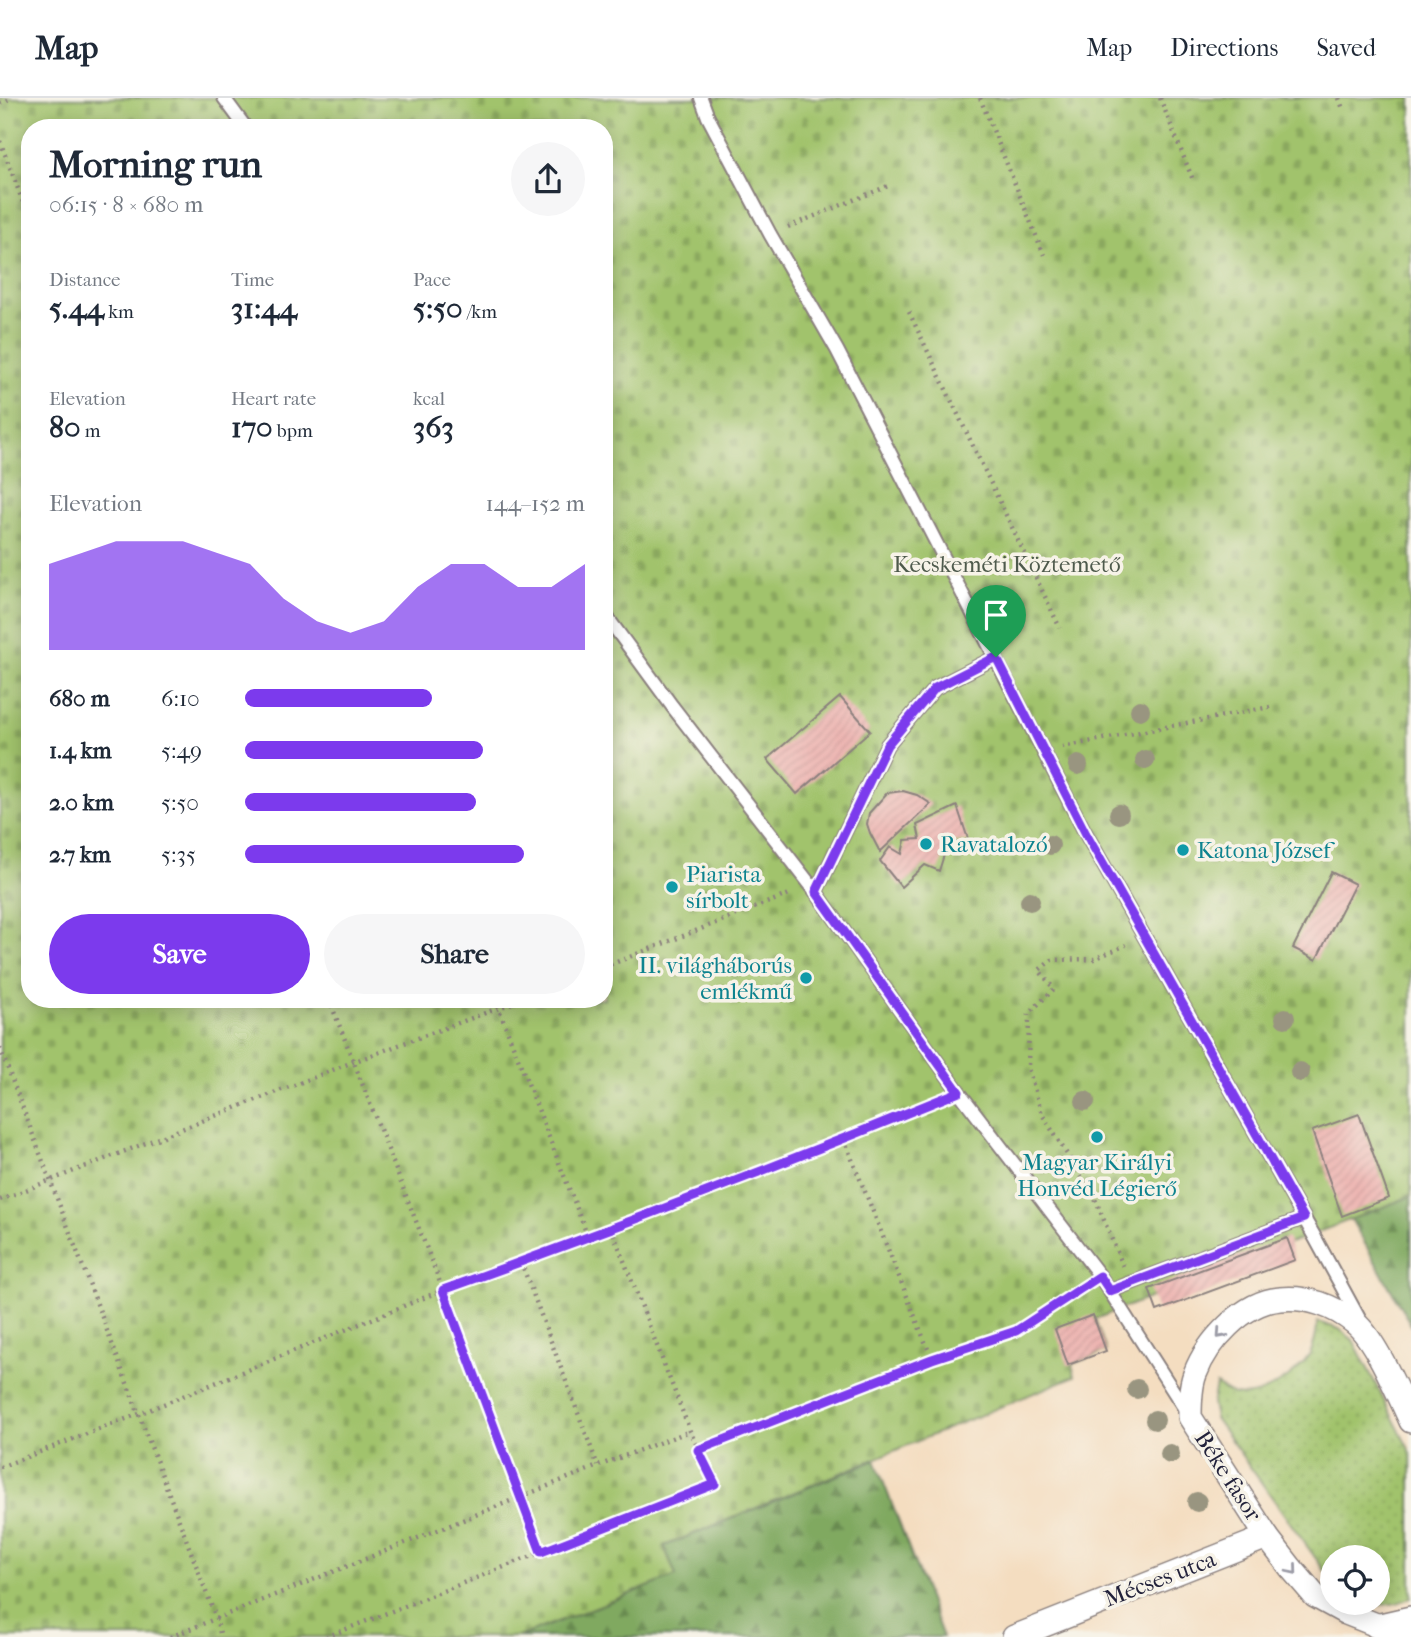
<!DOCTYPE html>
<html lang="en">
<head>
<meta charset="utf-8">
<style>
  body { margin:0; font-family:"IM FELL French Canon",serif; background:#f6f6f7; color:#1f2937; height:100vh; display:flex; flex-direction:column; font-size:26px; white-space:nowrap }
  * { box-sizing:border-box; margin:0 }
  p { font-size:23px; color:#747a83 }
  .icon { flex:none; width:38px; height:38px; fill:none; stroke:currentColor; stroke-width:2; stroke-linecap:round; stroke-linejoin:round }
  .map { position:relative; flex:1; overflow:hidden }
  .side { position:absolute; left:21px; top:21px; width:592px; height:889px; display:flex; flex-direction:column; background:#fff; border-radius:28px; box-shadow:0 4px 18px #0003 }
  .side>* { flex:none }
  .tools { position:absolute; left:1320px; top:1447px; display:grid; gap:14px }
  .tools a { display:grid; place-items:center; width:70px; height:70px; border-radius:50%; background:#fff; box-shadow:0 4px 18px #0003; font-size:35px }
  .pin { position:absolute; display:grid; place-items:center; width:60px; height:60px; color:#fff; margin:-72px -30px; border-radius:50% 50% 50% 0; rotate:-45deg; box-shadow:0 0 7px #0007 }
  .pin .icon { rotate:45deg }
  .round { display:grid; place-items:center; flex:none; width:74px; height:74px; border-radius:37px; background:#f6f6f7 }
  .headline { display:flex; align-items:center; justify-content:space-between; height:119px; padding:0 28px }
  h1 { font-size:38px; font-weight:800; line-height:52px }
  .stats { display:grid; grid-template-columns:repeat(3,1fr); gap:10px; height:119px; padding:7px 28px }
  .stats div { display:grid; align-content:center }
  .stats b { font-size:30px; font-weight:800 }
  .stats small { font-size:19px; font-weight:400 }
  .stats p { font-size:19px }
  .chart { height:196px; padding:14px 28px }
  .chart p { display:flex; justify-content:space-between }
  .chart svg { width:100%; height:126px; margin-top:7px; fill:#7c3aed; opacity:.7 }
  .primary-button { display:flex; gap:14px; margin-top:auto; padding:14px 28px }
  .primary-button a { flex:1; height:80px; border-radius:42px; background:#7c3aed; color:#fff; font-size:28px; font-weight:800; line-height:80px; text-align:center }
  .primary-button a+a { background:#f6f6f7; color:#1f2937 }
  ul { padding:0 28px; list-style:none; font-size:23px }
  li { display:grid; grid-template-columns:112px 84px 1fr; align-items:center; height:52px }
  li i { height:18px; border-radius:9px; background:#7c3aed }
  header { display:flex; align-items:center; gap:42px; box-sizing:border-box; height:98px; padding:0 35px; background:#fff; border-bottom:2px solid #e0e1e3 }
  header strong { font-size:33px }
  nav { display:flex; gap:38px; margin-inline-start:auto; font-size:24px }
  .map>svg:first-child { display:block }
  .grass { fill:url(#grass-dots); stroke:#627254; stroke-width:2 }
  .forest { fill:url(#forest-firs); stroke:#51664e; stroke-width:2 }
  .cemetery { fill:url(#cemetery-stones); stroke:#627254; stroke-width:2; fill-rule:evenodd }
  .building { fill:url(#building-hatch) }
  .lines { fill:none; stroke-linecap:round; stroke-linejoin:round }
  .lane-casing { stroke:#8b807e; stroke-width:16 }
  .street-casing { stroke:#8b807e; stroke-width:26 }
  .path { stroke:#8b807e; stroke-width:4.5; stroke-dasharray:2 5; stroke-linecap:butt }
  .lane { stroke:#fff; stroke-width:12 }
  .street { stroke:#fff; stroke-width:23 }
  .tree { fill:#999580 }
  .oneway { stroke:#9c9ca7 }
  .route-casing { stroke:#fff; stroke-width:14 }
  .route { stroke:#7c3aed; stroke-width:9 }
  .culture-dot { fill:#0f9aa8; stroke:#f7f3e8; stroke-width:2.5 }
  .labels { text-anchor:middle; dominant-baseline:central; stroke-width:7; stroke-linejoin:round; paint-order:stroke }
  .park-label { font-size:23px; fill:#4e5a4c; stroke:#f7f3e8 }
  .culture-label { font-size:23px; fill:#0d838f; stroke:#f7f3e8; text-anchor:start }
  .street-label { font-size:23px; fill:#22223b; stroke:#f7f3e8 }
</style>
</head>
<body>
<header>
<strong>Map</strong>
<nav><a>Map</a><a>Directions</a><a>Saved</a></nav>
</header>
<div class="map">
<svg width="1411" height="1539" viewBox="0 0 1411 1539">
  <defs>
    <pattern id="grass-dots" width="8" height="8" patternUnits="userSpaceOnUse" patternTransform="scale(1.75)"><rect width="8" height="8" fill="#a1c36c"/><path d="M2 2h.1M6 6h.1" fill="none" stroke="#8aa75e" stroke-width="1.8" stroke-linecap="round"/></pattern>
    <pattern id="forest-firs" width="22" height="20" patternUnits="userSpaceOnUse" patternTransform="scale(1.75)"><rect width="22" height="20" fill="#80a960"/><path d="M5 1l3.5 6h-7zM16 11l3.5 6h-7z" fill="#688950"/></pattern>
    <pattern id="cemetery-stones" width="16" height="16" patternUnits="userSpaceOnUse" patternTransform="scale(1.75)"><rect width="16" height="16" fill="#a1c36c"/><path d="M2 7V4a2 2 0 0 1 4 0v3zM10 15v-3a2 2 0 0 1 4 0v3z" fill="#8aa75e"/></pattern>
    <pattern id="building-hatch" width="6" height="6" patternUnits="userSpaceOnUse" patternTransform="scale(1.75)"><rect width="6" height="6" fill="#edb1ae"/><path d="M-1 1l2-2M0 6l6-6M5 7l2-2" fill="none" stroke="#cb9897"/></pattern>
  </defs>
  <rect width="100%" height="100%" fill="#f7f3e8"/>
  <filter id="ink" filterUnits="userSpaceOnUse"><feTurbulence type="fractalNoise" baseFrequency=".0143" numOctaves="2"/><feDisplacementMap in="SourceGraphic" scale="14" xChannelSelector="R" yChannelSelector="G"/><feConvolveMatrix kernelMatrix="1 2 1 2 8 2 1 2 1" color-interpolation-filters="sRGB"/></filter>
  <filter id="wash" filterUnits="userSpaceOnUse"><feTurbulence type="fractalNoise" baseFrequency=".00686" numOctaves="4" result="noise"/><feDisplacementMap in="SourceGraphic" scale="28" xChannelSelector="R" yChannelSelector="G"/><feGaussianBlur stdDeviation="1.57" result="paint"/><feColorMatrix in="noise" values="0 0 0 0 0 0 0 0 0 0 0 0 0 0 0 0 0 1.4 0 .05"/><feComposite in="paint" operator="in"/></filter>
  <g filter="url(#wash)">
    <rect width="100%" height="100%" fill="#f4ddc0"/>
    <path class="grass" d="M1318 1224 1339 1231 1353 1242 1411 1355V1499C1397 1508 1382 1508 1366 1505H1377V1460H1332V1483L1215 1320 1212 1306 1216 1287C1222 1290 1229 1296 1236 1297 1261 1302 1297 1277 1310 1256 1315 1247 1316 1234 1318 1224Z"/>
    <g class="forest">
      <polygon points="1411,1098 1411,1227 1351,1121"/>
      <polygon points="875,1362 943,1539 518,1539 676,1478 664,1448"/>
    </g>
    <path class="cemetery" d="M0 0H1411V1098L1095 1221 1106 1253 1072 1266 1075 1278 664 1448 676 1478 518 1539H0ZM30 30H604V901H30Z"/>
    <g id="blocks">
      <g class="building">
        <polygon points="840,599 870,633 797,696 767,661"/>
        <polygon points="903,693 917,697 931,706 880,754 870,735 867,726 869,715 887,695"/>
        <polygon points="957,708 969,744 948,744 939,773 925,767 901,789 880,763 890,749 902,756 905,742 920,741 917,727"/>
        <polygon points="1331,774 1355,786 1316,862 1293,850"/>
        <polygon points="1359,1016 1389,1100 1342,1118 1312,1033"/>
        <polygon points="1287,1140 1295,1162 1157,1213 1149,1191"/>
        <polygon points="1093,1217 1106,1253 1068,1267 1055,1231"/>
      </g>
    </g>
  </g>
  <g filter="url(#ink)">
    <use href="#blocks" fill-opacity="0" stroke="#8b807e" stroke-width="2"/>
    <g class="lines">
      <g class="lane-casing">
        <g id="lane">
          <polyline points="224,0 246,30"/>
          <polyline points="701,0 708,19 770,136 837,252 1086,736 1313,1136 1361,1224"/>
          <polyline points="604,515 672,608 816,794 959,994 1100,1178 1188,1316"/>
          <polyline points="816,794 887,647 935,590 996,559"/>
          <polyline points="1110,1193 1304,1120"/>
        </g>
      </g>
      <g class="street-casing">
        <g id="street">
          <polyline points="1376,1528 1411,1520"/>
          <polyline points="1014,1539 1267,1439"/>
          <path d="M1407 1539 1346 1515 1315 1498 1291 1470 1267 1439 1190 1319C1190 1305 1190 1289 1195 1276 1207 1244 1243 1204 1280 1201 1307 1198 1334 1208 1355 1225 1376 1242 1398 1296 1411 1323"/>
        </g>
      </g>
      <g class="path">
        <polyline points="980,0 1044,157"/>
        <polyline points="1160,0 1193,82"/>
        <polyline points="1339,0 1343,11"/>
        <polyline points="0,5 13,0"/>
        <polyline points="0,43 30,123"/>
        <polyline points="788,129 888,88"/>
        <polyline points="909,214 1060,530"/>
        <polyline points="1062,649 1270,609"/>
        <polyline points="604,869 792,795"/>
        <polyline points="329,901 443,1192 541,1454"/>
        <polyline points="495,901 588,1139"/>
        <polyline points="0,950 216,1520 221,1539"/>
        <polyline points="844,1041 932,1261"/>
        <polyline points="0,1102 353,964 523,901"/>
        <polyline points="521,1164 598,1368"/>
        <polyline points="1123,1168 1096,1103 1042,1016 1028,970 1029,915 1054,891 1039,872 1052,862 1094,861 1126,847"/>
        <polyline points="699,1352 932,1261 1016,1233 1085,1188"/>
        <polyline points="0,1369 139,1316 443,1192 521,1164 844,1041 941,1001"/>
        <polyline points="170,1539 598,1368 690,1333"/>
        <polyline points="326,1539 715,1386 690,1333 611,1129"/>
      </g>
      <use href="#lane" class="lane"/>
      <use href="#street" class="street"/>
    </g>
    <g class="tree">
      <circle cx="1140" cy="612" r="10"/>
      <circle cx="1145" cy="662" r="10"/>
      <circle cx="1078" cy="667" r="10"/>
      <circle cx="1119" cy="716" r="10"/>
      <circle cx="1050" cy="747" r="10"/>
      <circle cx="1030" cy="803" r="10"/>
      <circle cx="1285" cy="920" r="10"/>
      <circle cx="1300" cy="974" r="10"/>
      <circle cx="1085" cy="1003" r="10"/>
      <circle cx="1137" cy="1291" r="10"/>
      <circle cx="1155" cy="1322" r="10"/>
      <circle cx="1170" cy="1356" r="10"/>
      <circle cx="1197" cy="1404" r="10"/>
    </g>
    <defs><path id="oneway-chevron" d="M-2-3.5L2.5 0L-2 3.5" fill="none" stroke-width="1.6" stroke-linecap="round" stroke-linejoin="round" transform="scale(1.75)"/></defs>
    <g class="oneway">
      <use href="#oneway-chevron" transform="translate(1221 1236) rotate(132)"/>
      <use href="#oneway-chevron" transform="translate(1293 1472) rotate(50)"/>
    </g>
  </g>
  <g class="lines" filter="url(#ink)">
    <g class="route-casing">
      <path id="route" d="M996 559 1086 736 1304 1120 1110 1193 1100 1178 1016 1233 932 1261 698 1352 715 1386 541 1454 443 1192C616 1130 788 1064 959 994L816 794 887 647 935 590Z"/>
    </g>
    <use href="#route" class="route"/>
  </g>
  <g class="culture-dot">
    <circle cx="926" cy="746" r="7"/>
    <circle cx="1183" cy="752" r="7"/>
    <circle cx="672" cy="789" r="7"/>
    <circle cx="806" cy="880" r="7"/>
    <circle cx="1097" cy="1039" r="7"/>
  </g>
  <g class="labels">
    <g class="park-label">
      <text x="1007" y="466">Kecskeméti Köztemető</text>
    </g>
    <g class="culture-label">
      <text x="940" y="746">Ravatalozó</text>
      <text x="1197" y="752">Katona József</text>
      <text x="686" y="776">Piarista<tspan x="686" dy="26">sírbolt</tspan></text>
      <text x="792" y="867" text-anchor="end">II. világháborús<tspan x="792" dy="26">emlékmű</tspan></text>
      <text x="1097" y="1064" text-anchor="middle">Magyar Királyi<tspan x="1097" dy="26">Honvéd Légierő</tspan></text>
    </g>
    <g class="street-label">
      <text transform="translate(1228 1378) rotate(57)">Béke fasor</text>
      <text transform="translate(1160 1481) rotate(-21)">Mécses utca</text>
    </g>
  </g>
</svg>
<div class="tools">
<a><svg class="icon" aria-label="locate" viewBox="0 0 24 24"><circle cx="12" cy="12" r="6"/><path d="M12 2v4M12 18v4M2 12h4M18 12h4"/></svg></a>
</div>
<div class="pin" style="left:996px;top:559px;background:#1e9e55"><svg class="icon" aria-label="arrive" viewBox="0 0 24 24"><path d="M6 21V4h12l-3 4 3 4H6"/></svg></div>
<section class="side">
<div class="headline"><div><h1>Morning run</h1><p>06:15 · 8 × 680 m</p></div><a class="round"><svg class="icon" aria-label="share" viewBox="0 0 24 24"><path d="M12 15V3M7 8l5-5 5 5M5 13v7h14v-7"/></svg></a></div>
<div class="stats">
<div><p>Distance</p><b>5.44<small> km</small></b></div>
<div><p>Time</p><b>31:44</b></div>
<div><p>Pace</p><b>5:50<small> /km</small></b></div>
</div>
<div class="stats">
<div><p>Elevation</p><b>80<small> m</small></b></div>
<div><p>Heart rate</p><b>170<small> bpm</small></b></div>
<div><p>kcal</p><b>363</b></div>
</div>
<div class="chart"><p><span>Elevation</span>144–152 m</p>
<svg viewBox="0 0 160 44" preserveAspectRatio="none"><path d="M0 44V14L10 10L20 6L30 6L40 6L50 10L60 14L70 26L80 34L90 38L100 34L110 22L120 14L130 14L140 22L150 22L160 14V44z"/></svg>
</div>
<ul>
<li><b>680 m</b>6:10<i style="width:55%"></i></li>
<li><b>1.4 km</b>5:49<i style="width:70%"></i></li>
<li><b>2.0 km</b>5:50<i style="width:68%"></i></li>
<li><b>2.7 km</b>5:35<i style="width:82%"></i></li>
</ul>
<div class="primary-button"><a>Save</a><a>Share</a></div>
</section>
</div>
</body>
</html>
